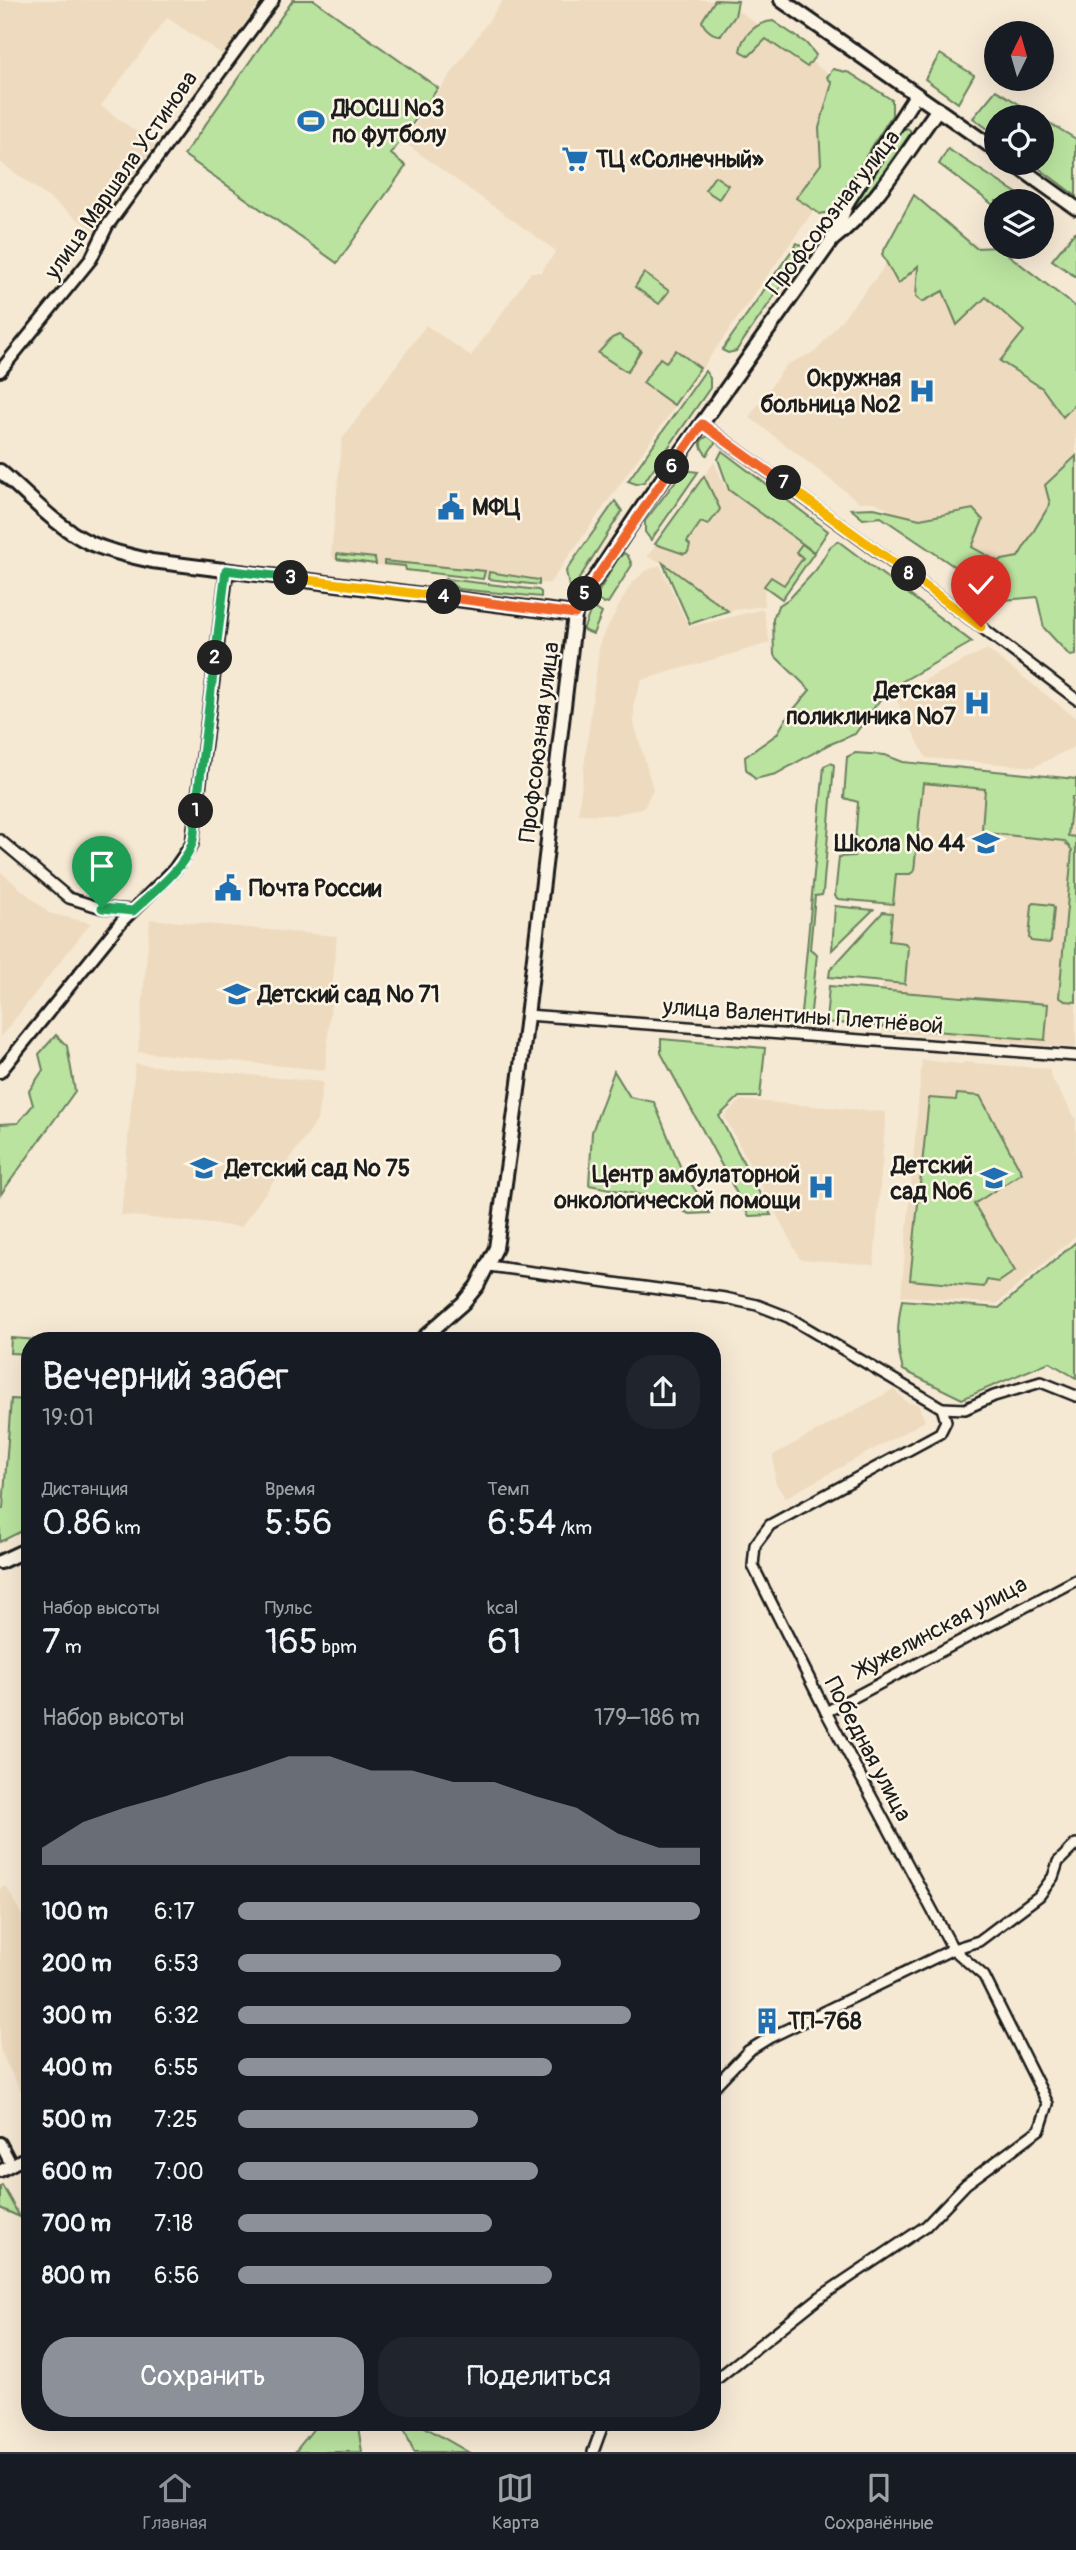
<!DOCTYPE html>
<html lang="ru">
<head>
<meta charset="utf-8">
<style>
  body { margin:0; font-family:Pangolin,sans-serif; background:#20242c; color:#f1f3f6; height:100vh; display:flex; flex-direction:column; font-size:26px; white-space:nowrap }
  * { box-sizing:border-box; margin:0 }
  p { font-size:23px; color:#9ea1a6 }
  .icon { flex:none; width:38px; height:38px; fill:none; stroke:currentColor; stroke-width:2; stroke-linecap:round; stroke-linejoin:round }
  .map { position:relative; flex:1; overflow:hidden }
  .panel { position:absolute; left:21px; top:1332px; width:700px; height:1099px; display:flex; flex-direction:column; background:#171b24; border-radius:28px; box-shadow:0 7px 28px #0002 }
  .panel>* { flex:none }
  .needle { width:46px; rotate:5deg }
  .tools { position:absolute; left:984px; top:21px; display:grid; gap:14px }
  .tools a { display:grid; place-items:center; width:70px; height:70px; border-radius:50%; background:#171b24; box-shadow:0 7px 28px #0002; font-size:35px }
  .pin { position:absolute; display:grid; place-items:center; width:60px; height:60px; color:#fff; margin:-72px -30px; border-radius:50% 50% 50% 0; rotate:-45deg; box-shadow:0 0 7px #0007 }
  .pin .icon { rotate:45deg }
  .km { position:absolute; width:35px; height:35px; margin:-18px; border-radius:50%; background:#222; color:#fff; font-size:19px; line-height:35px; text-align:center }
  .round { display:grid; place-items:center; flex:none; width:74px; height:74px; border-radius:28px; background:#20242c }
  .overview { display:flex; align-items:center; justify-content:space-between; height:119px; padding:0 21px }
  h1 { font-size:38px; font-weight:600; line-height:52px }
  .stats { display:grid; grid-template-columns:repeat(3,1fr); gap:10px; height:119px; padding:7px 21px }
  .stats div { display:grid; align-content:center }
  .stats b { font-size:35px; font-weight:600 }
  .stats small { font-size:19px; font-weight:400 }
  .stats p { font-size:19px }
  .chart { height:196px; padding:14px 21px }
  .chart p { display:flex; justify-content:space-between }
  .chart svg { width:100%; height:126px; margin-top:7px; fill:#8c9099; opacity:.7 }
  .cta { display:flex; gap:14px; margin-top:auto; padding:14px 21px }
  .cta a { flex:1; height:80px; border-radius:28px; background:#8c9099; color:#fff; font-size:28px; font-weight:600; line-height:80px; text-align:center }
  .cta a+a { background:#20242c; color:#f1f3f6 }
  ul { padding:0 21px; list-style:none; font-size:23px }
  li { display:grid; grid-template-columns:112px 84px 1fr; align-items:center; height:52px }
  li i { height:18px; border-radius:9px; background:#8c9099 }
  .tab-bar { display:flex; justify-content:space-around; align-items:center; height:98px; border-top:2px solid #363941; background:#171b24; font-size:19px; color:#9ea1a6 }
  .tab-bar a { display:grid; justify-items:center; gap:4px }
  .tab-bar .selected { color:#8c9099 }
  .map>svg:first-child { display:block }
  .built { fill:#eedbbf }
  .green { fill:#bae39f; stroke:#6b805e; stroke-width:2 }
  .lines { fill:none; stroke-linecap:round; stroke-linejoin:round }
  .minor-casing { stroke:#1c1c1c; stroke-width:14 }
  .tertiary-casing { stroke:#1c1c1c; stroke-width:16 }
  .secondary-casing { stroke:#1c1c1c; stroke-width:18 }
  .minor { stroke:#fcf5e5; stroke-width:9 }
  .tertiary { stroke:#fcf5e5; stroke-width:10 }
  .secondary { stroke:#fcf5e5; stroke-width:12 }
  .split-1-casing { stroke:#fff; stroke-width:14 }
  .split-2-casing { stroke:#fff; stroke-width:14 }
  .split-3-casing { stroke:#fff; stroke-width:14 }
  .split-4-casing { stroke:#fff; stroke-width:14 }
  .split-5-casing { stroke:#fff; stroke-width:14 }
  .split-6-casing { stroke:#fff; stroke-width:14 }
  .split-7-casing { stroke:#fff; stroke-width:14 }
  .split-8-casing { stroke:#fff; stroke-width:14 }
  .split-9-casing { stroke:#fff; stroke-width:14 }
  .split-1 { stroke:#22a559; stroke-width:9 }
  .split-2 { stroke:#22a559; stroke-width:9 }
  .split-3 { stroke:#22a559; stroke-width:9 }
  .split-4 { stroke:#f5b400; stroke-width:9 }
  .split-5 { stroke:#f0652b; stroke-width:9 }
  .split-6 { stroke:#f0652b; stroke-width:9 }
  .split-7 { stroke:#f0652b; stroke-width:9 }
  .split-8 { stroke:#f5b400; stroke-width:9 }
  .split-9 { stroke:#f5b400; stroke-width:9 }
  .labels { text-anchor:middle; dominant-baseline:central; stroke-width:5; stroke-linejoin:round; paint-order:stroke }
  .poi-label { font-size:23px; font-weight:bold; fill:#1c1c1c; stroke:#fcf5e5; text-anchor:start }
  .street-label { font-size:23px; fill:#1c1c1c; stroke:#fcf5e5 }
</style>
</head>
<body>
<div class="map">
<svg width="1076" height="2452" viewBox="0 0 1076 2452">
  <rect width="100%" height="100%" fill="#f6e9d4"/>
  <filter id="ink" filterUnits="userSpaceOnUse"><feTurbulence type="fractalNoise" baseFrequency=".0143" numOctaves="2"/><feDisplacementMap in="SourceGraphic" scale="14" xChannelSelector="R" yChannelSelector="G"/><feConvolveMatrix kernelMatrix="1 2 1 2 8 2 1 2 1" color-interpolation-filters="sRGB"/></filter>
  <g filter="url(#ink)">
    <g class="built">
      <polygon points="0,0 261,0 223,55 167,18 101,106 155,145 95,232 0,162"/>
      <polygon points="503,0 723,0 836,79 819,203 550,583 540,584 334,560 331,554 342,439 426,325 471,356 531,272 541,272 556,251 403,142"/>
      <polygon points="920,207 1023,275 1076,317 1076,601 1007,575 875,502 859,502 749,417 786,365 816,351 879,274"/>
      <polygon points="714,462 726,488 801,544 796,552 804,557 784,585 771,577 764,586 765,606 728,611 663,563 647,557"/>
      <polygon points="660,565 689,627 763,609 770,643 642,680 634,702 634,723 653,789 644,808 614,815 578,814 600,641 630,585 645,571"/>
      <polygon points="987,649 1076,718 1076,746 1034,767 926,758 894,695"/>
      <polygon points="903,762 1076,779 1076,1048 878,1031"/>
      <polygon points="0,871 49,913 91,923 0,1038"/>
      <polygon points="150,919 337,936 325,1070 138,1052"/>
      <polygon points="922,1060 963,1064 963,1062 1050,1069 1050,1075 1076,1119 1076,1236 997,1304 901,1296"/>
      <polygon points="135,1064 323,1082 317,1121 241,1227 121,1215"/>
      <polygon points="741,1100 886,1112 874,1265 800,1259 724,1116"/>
      <polygon points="894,1389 907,1402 918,1404 925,1421 785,1498 775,1482 773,1455"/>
      <polygon points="6,1886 30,1931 30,2109 0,2050 0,1888"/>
    </g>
    <g class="green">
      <polygon points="293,0 314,0 438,88 391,154 406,166 337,263 184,155"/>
      <path d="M715 0 738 1 735 16 721 35C713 36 704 28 702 21Z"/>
      <path d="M773 21 806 43 816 55 807 67 766 39 749 56 740 51C742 35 757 22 773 21Z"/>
      <polygon points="940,54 974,75 958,103 925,79"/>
      <polygon points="833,69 850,73 892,100 892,115 831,212 820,214 796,198 821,164 819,128 832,83 827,77"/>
      <polygon points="996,90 1040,117 996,117 996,135 973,118"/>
      <polygon points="1041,118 1076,139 1076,196 1032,163 1041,163"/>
      <polygon points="907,128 910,130 910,134 859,206 854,210 854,203 903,130"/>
      <polygon points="948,149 1029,201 996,201 996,207 939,164"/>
      <polygon points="715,176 728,185 719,199 705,190"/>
      <polygon points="914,195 976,248 998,247 1076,307 1076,403 1063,417 1042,388 1000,361 1024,331 986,297 957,325 943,291 922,302 916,297 918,266 898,284 882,254"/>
      <polygon points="1075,232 1076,232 1076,277 1052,260"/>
      <polygon points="797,243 807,249 736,351 728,353 722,350"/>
      <polygon points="644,273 669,291 659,304 635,287"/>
      <polygon points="619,335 641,350 627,372 598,353 612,338"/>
      <polygon points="676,350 700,368 674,405 643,383 660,358 666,362"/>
      <polygon points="705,371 710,378 710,388 644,482 636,484 628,481"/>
      <path d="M709 436 717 440 707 455C700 448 697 439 709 436Z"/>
      <polygon points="722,451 828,531 814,552 729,490 718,459"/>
      <polygon points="1076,456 1076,655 1070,656 1044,628 1037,597 1004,600 881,517 863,519 851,509 874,508 920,519 973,509 983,520 972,547 997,561 1018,557 1050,504 1045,485"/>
      <polygon points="684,470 698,472 651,540 645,532 645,521"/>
      <polygon points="704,476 720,509 719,511 708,525 701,522 687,542 690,545 688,552 684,554 655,544"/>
      <polygon points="615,501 622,511 577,582 569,587 566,571"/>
      <polygon points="838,541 972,642 887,690 855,734 828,745 776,774 755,779 746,769 745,757 777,734 787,717 810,690 774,655 773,619 778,606 790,598 816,570 830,547"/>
      <polygon points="802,544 814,553 782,599 764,586 771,577 784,585 803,558 796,552"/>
      <polygon points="624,553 628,556 632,565 608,603 604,604 595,598 617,560"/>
      <polygon points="337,554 375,558 376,564 337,559"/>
      <polygon points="384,561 485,571 483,579 406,570 405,566 384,564"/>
      <polygon points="663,563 728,611 690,624"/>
      <polygon points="489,572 539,580 539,585 488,579"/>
      <polygon points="446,579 538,590 541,592 541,597 458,589"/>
      <polygon points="592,607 602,613 593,634 583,630"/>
      <polygon points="855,753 885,755 903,762 1076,779 1076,797 1072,797 1068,836 1076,837 1076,1002 1065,1001 1059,997 1072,850 1064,841 986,833 982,829 985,789 923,783 914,871 910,874 896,874 893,904 838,899 835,896 839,857 854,856 858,802 844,798 847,757"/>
      <polygon points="831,763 834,765 823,892 822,895 815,896 810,949 817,954 810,1021 807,1024 800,1024 824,766"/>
      <polygon points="1034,903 1052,905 1054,908 1051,941 1049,943 1031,941 1029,938 1032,905"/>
      <polygon points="835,906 873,910 832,950"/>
      <polygon points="883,912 892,913 889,941 905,943 908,947 905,984 829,977 830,970"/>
      <polygon points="829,986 1048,1004 1045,1040 826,1022"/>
      <polygon points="56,1035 67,1046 75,1091 1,1194 0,1124 18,1123 33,1105 29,1091 43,1070 39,1054"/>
      <polygon points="661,1039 765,1048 760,1097 739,1097 719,1116 771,1215 749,1216 661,1053"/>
      <polygon points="614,1071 630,1097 654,1102 680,1166 710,1213 689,1214 661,1199 589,1185 592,1132"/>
      <polygon points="957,1094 980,1096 1022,1173 974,1204 1015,1271 999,1282 987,1280 984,1287 910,1280 929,1098 956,1100"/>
      <path d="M1076 1242V1378L1049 1362 962 1399 903 1370C896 1346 897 1325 902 1300L999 1308Z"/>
      <polygon points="11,1338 40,1340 30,1340 30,1354 10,1353"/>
      <polygon points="11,1399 30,1400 30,1527 0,1542 0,1510 3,1508"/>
      <polygon points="2,2185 20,2217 0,2208 0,2186"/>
      <polygon points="319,2422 338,2422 358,2426 362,2452 295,2452"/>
      <polygon points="401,2422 416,2422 468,2452 414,2452"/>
    </g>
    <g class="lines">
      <g class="minor-casing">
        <g id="minor">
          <polyline points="702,424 981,627 1076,699"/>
          <polyline points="0,840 69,898 102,908 133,910"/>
          <polyline points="527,1015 1076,1056"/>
          <polyline points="489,1266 725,1298 757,1305 788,1317 942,1408 946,1421 940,1433 770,1525 755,1545 753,1566 826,1712 953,1949 984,1976 1048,2104 1040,2129 966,2184 926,2226 820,2297 718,2378 712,2378"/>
          <polyline points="942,1408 965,1409 994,1396 1041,1382 1076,1396"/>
          <polyline points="826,1712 1076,1580"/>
          <polyline points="712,2089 748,2051 769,2038 953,1949 979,1941 1039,1896 1053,1877 1058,1862 1076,1844"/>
          <polyline points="593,2452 604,2422"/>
        </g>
      </g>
      <g class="tertiary-casing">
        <g id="tertiary">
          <polyline points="0,371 91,259 107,226 273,0"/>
          <polyline points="0,1072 122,921 174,870 192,844 227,570"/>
          <polyline points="0,2143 11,2164"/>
          <polyline points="0,2171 30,2155"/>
        </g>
      </g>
      <g class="secondary-casing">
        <g id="secondary">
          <polyline points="781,0 996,150"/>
          <polyline points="1013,163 1076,208"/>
          <polyline points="832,240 848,201 916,95"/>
          <path d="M0 471C28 495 56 527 90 543 110 552 131 556 152 561L575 614"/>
          <path d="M421 1340 463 1303 477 1286 496 1248 519 1083 575 614 582 598 644 505 832 240C876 206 905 154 938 109"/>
          <polyline points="0,1562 30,1548"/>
        </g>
      </g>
      <use href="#minor" class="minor"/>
      <use href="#tertiary" class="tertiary"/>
      <use href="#secondary" class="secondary"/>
    </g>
  </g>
  <g class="lines" filter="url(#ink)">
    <g class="split-1-casing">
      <path id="split-1" d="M102 908 133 911C153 892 182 871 192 844 195 834 195 821 196 811"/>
    </g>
    <g class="split-2-casing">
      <polyline id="split-2" points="196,811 215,658"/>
    </g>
    <g class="split-3-casing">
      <polyline id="split-3" points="215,658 226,570 291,578"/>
    </g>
    <g class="split-4-casing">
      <polyline id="split-4" points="291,578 444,597"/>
    </g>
    <g class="split-5-casing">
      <polyline id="split-5" points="444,597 575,614 585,594"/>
    </g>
    <g class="split-6-casing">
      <polyline id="split-6" points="585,594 672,467"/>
    </g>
    <g class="split-7-casing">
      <polyline id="split-7" points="672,467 702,424 784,483"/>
    </g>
    <g class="split-8-casing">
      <polyline id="split-8" points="784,483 909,574"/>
    </g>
    <g class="split-9-casing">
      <polyline id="split-9" points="909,574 981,627"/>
    </g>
    <use href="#split-1" class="split-1"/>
    <use href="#split-2" class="split-2"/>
    <use href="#split-3" class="split-3"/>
    <use href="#split-4" class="split-4"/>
    <use href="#split-5" class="split-5"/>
    <use href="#split-6" class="split-6"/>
    <use href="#split-7" class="split-7"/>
    <use href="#split-8" class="split-8"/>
    <use href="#split-9" class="split-9"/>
  </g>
  <defs>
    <g id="stadium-bare" transform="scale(2.1)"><path d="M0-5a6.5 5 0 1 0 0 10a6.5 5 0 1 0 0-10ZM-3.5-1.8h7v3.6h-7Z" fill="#1f6fb2" stroke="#fcf5e5" stroke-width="2.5" paint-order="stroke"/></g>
    <g id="supermarket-bare" transform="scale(2.1)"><path d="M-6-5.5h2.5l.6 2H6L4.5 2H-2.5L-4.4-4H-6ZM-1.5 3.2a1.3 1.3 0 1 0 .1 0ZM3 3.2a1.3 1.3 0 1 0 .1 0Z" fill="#1f6fb2" stroke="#fcf5e5" stroke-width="2.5" paint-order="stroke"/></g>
    <g id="hospital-bare" transform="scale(2.1)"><path d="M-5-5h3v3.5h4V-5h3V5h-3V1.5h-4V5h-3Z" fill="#1f6fb2" stroke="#fcf5e5" stroke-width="2.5" paint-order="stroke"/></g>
    <g id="civic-bare" transform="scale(2.1)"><path d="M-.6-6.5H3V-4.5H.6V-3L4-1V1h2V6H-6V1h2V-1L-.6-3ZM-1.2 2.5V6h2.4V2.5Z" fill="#1f6fb2" stroke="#fcf5e5" stroke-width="2.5" paint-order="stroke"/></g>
    <g id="school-bare" transform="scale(2.1)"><path d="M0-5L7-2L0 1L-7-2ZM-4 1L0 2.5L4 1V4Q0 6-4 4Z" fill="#1f6fb2" stroke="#fcf5e5" stroke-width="2.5" paint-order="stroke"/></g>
    <g id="building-bare" transform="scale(2.1)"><path d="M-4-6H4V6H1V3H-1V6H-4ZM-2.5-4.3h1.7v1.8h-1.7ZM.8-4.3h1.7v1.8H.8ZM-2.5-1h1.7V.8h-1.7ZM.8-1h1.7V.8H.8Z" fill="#1f6fb2" stroke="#fcf5e5" stroke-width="2.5" paint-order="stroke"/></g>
  </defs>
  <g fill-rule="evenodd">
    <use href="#stadium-bare" x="311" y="121"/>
    <use href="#supermarket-bare" x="575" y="159"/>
    <use href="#hospital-bare" x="922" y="391"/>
    <use href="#civic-bare" x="451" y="507"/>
    <use href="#hospital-bare" x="977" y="703"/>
    <use href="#school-bare" x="986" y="843"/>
    <use href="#civic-bare" x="228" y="888"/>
    <use href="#school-bare" x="237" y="994"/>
    <use href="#school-bare" x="204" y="1168"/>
    <use href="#school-bare" x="994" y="1178"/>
    <use href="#hospital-bare" x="821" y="1187"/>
    <use href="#building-bare" x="767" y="2021"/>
  </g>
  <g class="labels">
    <g class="poi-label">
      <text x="332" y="108">ДЮСШ №3<tspan x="332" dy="26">по футболу</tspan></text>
      <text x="596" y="159">ТЦ «Солнечный»</text>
      <text x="901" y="378" text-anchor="end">Окружная<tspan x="901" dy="26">больница №2</tspan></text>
      <text x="472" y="507">МФЦ</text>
      <text x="956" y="690" text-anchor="end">Детская<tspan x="956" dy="26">поликлиника №7</tspan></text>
      <text x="965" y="843" text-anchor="end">Школа № 44</text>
      <text x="249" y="888">Почта России</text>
      <text x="258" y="994">Детский сад № 71</text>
      <text x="973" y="1165" text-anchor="end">Детский<tspan x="973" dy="26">сад №6</tspan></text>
      <text x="225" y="1168">Детский сад № 75</text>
      <text x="800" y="1174" text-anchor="end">Центр амбулаторной<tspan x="800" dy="26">онкологической помощи</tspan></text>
      <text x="788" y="2021">ТП-768</text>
    </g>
    <g class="street-label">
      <text transform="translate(121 175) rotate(-55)">улица Маршала Устинова</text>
      <text transform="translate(833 212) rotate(-52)">Профсоюзная улица</text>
      <text transform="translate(539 742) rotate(-83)">Профсоюзная улица</text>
      <text transform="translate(803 1016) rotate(4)">улица Валентины Плетнёвой</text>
      <text transform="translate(941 1627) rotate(-28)">Жужелинская улица</text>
      <text transform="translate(868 1749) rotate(62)">Победная улица</text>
    </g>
  </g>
</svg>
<div class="tools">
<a><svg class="needle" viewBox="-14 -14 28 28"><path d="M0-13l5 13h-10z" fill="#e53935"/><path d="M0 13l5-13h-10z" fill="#9ea1a6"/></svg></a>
<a><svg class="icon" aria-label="locate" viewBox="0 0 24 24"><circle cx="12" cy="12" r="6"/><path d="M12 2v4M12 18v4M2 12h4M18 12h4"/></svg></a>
<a><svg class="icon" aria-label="layers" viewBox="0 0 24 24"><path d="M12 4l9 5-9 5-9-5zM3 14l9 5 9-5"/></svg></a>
</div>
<div class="pin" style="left:102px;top:908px;background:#1e9e55"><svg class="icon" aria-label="arrive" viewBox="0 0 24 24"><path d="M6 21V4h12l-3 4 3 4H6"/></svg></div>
<div class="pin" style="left:981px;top:627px;background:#d93025"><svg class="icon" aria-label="check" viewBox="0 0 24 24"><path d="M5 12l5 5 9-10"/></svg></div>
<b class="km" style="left:196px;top:811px">1</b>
<b class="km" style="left:215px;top:658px">2</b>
<b class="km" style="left:291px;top:578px">3</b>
<b class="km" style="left:444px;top:597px">4</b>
<b class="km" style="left:585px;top:594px">5</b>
<b class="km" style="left:672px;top:467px">6</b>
<b class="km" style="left:784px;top:483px">7</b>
<b class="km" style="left:909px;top:574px">8</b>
<section class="panel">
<div class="overview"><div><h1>Вечерний забег</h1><p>19:01</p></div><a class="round"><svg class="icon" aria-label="share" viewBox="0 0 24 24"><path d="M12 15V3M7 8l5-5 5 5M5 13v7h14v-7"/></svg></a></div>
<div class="stats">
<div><p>Дистанция</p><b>0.86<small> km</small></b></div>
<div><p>Время</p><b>5:56</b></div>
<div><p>Темп</p><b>6:54<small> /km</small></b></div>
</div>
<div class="stats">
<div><p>Набор высоты</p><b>7<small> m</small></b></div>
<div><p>Пульс</p><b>165<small> bpm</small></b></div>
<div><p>kcal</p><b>61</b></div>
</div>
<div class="chart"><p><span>Набор высоты</span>179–186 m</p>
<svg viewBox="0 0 160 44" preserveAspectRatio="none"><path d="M0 44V38L10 29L20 24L30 20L40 15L50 11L60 6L70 6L80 11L90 11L100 15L110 15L120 20L130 24L140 33L150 38L160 38V44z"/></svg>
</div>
<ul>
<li><b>100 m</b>6:17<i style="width:100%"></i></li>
<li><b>200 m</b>6:53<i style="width:70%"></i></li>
<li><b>300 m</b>6:32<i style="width:85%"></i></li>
<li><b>400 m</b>6:55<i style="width:68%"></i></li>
<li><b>500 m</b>7:25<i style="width:52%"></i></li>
<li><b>600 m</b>7:00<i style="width:65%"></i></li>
<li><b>700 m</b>7:18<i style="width:55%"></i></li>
<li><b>800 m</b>6:56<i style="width:68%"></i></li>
</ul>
<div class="cta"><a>Сохранить</a><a>Поделиться</a></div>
</section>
</div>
<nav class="tab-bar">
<a class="selected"><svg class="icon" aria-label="home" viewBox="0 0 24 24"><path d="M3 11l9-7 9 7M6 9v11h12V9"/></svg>Главная</a>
<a><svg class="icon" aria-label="map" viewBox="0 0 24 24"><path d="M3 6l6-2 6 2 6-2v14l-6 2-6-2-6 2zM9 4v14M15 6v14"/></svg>Карта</a>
<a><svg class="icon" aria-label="saved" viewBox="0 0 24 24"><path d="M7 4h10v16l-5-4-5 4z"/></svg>Сохранённые</a>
</nav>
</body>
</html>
